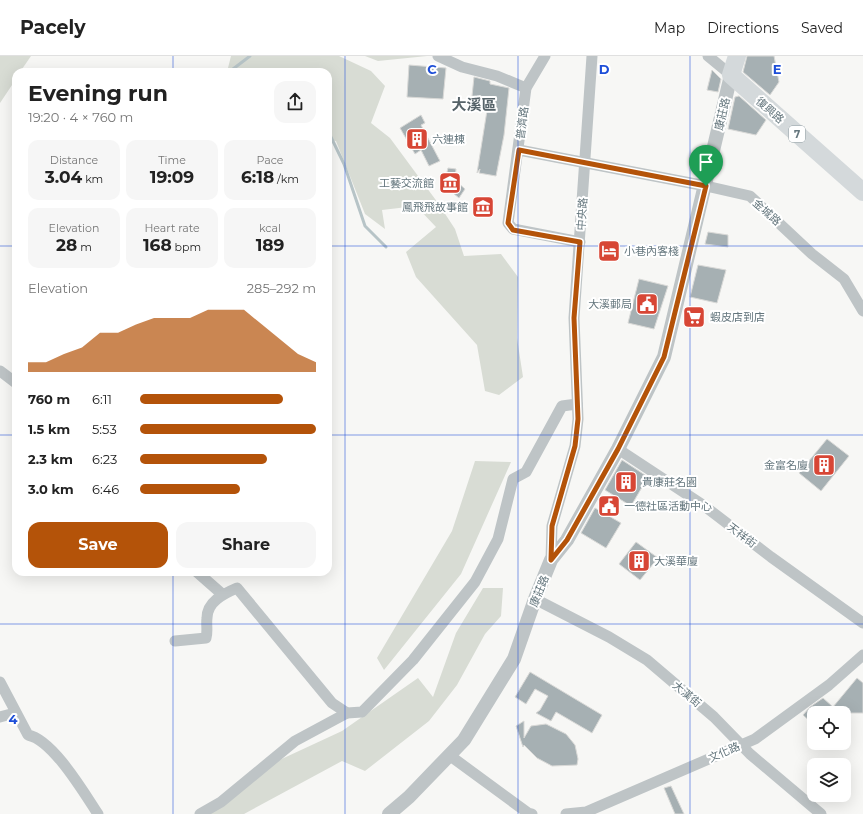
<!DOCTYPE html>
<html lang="en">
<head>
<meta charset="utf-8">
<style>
  body { margin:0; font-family:Montserrat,"Noto Sans TC",sans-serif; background:#f6f6f6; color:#222; height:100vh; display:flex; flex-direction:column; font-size:15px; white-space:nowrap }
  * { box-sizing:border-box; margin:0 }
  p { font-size:13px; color:#767676 }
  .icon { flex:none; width:22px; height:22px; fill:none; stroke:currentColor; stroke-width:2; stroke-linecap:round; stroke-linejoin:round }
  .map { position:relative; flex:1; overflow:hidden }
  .side { position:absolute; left:12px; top:12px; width:320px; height:508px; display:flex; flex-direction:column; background:#fff; border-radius:12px; box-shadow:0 4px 16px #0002 }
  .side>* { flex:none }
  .controls { position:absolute; left:807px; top:650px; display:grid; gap:8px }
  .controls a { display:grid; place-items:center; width:44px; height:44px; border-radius:8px; background:#fff; box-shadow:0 4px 16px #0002; font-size:20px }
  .pin { position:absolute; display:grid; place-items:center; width:34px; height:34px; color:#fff; margin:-41px -17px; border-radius:50% 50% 50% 0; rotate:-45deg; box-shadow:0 0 4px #0007 }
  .pin .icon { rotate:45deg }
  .round { display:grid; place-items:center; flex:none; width:42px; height:42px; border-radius:12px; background:#f6f6f6 }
  .overview { display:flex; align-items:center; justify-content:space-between; height:68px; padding:0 16px }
  h1 { font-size:22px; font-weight:700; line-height:30px }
  .figures { display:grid; grid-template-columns:repeat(3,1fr); gap:6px; height:68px; padding:4px 16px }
  .figures div { display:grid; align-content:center; border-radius:10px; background:#f6f6f6; text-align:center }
  .figures b { font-size:17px; font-weight:700 }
  .figures small { font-size:11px; font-weight:400 }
  .figures p { font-size:11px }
  .chart { height:112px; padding:8px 16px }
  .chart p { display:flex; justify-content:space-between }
  .chart svg { width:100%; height:72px; margin-top:4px; fill:#b45309; opacity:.7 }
  .action { display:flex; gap:8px; margin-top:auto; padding:8px 16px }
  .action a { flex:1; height:46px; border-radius:12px; background:#b45309; color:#fff; font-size:16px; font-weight:700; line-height:46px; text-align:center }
  .action a+a { background:#f6f6f6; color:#222 }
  ul { padding:0 16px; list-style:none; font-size:13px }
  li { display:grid; grid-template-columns:64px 48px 1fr; align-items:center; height:30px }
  li i { height:10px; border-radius:5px; background:#b45309 }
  header { display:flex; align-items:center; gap:24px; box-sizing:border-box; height:56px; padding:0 20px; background:#fff; border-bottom:1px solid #e0e0e0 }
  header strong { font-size:19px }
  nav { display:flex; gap:22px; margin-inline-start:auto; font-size:14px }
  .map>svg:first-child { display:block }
  .green { fill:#d8dcd4 }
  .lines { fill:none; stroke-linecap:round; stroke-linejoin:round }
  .stream { stroke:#b7c4c7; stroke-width:3 }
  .building { fill:#a6b0b3; stroke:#d9d9d7 }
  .minor { stroke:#bec4c6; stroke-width:11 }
  .tertiary { stroke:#bec4c6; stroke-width:14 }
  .primary { stroke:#d4d9db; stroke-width:18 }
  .route-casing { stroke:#fff; stroke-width:8 }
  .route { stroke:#b45309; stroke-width:5 }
  .grid { fill:none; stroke:#1d4ed8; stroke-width:1; stroke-opacity:0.55 }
  .labels { text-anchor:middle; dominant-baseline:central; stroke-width:4; stroke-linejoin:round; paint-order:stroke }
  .shield { fill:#fff; stroke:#929fa4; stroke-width:1 }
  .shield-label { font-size:10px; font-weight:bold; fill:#64767d }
  .street-label { font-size:11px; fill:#64767d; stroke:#fff }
  .poi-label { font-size:11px; fill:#64767d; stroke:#fff; text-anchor:start }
  .district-label { font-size:15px; font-weight:bold; fill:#566369; stroke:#fff }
  .grid-label { font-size:13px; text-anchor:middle; font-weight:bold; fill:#1d4ed8; stroke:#fff; stroke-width:4; stroke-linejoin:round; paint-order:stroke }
</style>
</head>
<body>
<header>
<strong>Pacely</strong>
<nav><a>Map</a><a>Directions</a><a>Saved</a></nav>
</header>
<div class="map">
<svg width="863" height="758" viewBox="0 0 863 758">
  <rect width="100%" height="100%" fill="#f7f7f5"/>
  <g class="green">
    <polygon points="0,0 31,0 20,16 16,16 16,23 0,47"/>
    <polygon points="231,0 339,0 371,15 385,30 371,67 390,82 438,147 455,173 464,200 501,198 518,221 517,282 523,321 499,339 485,335 477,289 416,221 406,196 436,171 416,150 382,154 385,173 365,158 336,85 328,84 328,16 227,16"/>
    <polygon points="365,0 427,0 378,5"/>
    <polygon points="475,405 511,406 461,518 384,614 377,602 452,475"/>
    <polygon points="483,532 503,532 501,560 485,578 457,629 429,665 365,715 342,705 244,758 207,758 273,707 342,675 418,622 433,641 456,577"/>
  </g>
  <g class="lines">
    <g class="stream">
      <polyline points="233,16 233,13 250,0"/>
      <polyline points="328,75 344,108 365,170 386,191"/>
    </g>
  </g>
  <g class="building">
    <polygon points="747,0 774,0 779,26 770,39 743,16"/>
    <polygon points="409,9 446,12 443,43 407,41"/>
    <polygon points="712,14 721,23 718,36 707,34"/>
    <polygon points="474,21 490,25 490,28 509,32 504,79 496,120 479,117 480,113 477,117 489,42 472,40"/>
    <polygon points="739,40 766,64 756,79 728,73 735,41"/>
    <polygon points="421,59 425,67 421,69 440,105 429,110 421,94 415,98 400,72"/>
    <polygon points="448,112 456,113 455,124 465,133 459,142 442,128 445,124"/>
    <polygon points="475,142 493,145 490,159 473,157"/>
    <polygon points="708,176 728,179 728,191 705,188"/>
    <polygon points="698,209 726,214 717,247 690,241"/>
    <polygon points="639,223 668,230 654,273 628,267"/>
    <polygon points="827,383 849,400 821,435 799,417"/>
    <polygon points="622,404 648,421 631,450 605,434"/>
    <polygon points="595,452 621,467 606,492 581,477"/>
    <polygon points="636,486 658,502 640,524 619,508"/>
    <polygon points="530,616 602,659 592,677 556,656 551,665 536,657 540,654 548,640 535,633 526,648 515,641"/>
    <polygon points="857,622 863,627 863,657 851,657 844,665 844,657 814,657 814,669 803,659 810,651 823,642 833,651"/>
    <polygon points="524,665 524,682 531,670 546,668 566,678 575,689 578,703 577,709 552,710 537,702 524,689 523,691 516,670"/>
    <polygon points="671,730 684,758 675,758 664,732"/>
  </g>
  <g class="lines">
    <g class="minor">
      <polyline points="438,0 462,11 497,20 526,32"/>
      <polyline points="545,0 526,32 508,167 513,173 580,186"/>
      <polyline points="708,0 731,19"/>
      <polyline points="519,94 706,130 750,140 812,198 844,223 863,255"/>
      <polyline points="0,315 16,327"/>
      <polyline points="618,393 703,449 771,501 863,567"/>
      <polyline points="551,504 552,470 575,390 578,363 574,262 592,0"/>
      <polyline points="197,516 222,538"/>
      <polyline points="535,543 609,581 647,604 714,661 750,698 821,758"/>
      <path d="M175 585 206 582C208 575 206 569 207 562 207 546 223 538 237 532L332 647 347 657"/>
      <path d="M0 626 28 679C53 684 84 737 98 758"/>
      <polyline points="0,661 15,657"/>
      <polyline points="449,699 528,757 532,758"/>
      <polyline points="200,758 221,746 295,685 347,657 362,656 413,604 475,526 498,483 513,423 526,416 562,350 577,348"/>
      <polyline points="566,758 586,756 755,683 829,629 863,599"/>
    </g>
    <polyline class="tertiary" points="389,758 409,741 464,684 514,603 535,543 551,504 567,484 618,393 664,301 731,19"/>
    <polyline class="primary" points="737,0 731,19 863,136"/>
  </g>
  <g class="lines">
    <g class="route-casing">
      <polygon id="route" points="519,94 706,130 664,301 618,393 567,484 551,504 552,470 575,390 578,363 574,262 580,186 513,174 508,167"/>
    </g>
    <use href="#route" class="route"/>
  </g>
  <path class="grid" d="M173 0V16M345 0V758M518 0V758M690 0V758M0 190H16M328 190H863M0 379H16M328 379H863M173 516V758M0 568H863"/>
  <defs>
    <g id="building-square" transform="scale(1.15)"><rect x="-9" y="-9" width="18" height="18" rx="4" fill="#d74635" stroke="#fff"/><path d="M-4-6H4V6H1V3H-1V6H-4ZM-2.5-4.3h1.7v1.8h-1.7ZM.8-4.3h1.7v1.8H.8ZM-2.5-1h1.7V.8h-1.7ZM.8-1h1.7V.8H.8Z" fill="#fff"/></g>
    <g id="museum-square" transform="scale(1.15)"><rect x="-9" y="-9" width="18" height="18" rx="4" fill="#d74635" stroke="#fff"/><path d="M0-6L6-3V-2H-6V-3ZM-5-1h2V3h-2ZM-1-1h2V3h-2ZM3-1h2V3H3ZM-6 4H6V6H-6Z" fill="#fff"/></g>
    <g id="hotel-square" transform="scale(1.15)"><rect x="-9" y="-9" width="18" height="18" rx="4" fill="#d74635" stroke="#fff"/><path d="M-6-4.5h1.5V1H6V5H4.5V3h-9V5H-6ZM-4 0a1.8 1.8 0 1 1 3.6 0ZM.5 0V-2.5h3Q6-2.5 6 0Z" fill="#fff"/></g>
    <g id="civic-square" transform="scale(1.15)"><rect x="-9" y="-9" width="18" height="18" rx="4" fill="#d74635" stroke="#fff"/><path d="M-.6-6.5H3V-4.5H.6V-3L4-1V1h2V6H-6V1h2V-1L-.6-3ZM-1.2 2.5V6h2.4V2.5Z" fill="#fff"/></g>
    <g id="supermarket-square" transform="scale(1.15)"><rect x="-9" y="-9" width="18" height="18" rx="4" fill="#d74635" stroke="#fff"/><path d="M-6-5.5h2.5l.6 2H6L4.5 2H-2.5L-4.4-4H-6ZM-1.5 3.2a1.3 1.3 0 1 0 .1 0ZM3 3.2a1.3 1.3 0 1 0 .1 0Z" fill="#fff"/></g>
  </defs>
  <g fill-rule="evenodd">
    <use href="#building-square" x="417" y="83"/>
    <use href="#museum-square" x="450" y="127"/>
    <use href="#museum-square" x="483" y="151"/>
    <use href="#hotel-square" x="609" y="195"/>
    <use href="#civic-square" x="647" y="248"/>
    <use href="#supermarket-square" x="694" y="261"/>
    <use href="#building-square" x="824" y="409"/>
    <use href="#building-square" x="626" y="426"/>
    <use href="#civic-square" x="609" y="450"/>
    <use href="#building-square" x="639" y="505"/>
  </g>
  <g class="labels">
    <rect class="shield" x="789" y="70" width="16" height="16" rx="3"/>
    <g class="shield-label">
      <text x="797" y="78">7</text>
    </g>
    <g class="street-label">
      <text transform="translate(770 54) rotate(41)">復興路</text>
      <text transform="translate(722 58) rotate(-77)">康莊路</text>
      <text transform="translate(522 67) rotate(-83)">普濟路</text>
      <text transform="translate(767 156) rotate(42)">金城路</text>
      <text transform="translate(582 158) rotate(-86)">中央路</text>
      <text transform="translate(742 479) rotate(37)">天祥街</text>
      <text transform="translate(539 535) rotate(-68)">康莊路</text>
      <text transform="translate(687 638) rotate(40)">大漢街</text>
      <text transform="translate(724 696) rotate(-24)">文化路</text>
    </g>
    <g class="poi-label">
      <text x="432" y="83">六連棟</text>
      <text x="434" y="127" text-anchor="end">工藝交流館</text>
      <text x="468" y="151" text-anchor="end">鳳飛飛故事館</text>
      <text x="624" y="195">小巷內客棧</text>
      <text x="632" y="248" text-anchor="end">大溪郵局</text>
      <text x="710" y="261">蝦皮店到店</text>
      <text x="808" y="409" text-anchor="end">金富名廈</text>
      <text x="642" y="426">貴康莊名園</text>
      <text x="624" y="450">一德社區活動中心</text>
      <text x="654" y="505">大溪華廈</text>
    </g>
    <g class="district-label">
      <text x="474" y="48">大溪區</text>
    </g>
  </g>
  <g class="grid-label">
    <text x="432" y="18">C</text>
    <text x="604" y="18">D</text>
    <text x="777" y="18">E</text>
    <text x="13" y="668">4</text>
  </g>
</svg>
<div class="controls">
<a><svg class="icon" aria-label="locate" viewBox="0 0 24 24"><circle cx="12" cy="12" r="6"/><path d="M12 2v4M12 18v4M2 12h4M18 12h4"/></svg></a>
<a><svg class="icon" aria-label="layers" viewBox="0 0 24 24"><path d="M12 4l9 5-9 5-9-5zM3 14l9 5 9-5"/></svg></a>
</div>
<div class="pin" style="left:706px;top:130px;background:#1e9e55"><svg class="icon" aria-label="arrive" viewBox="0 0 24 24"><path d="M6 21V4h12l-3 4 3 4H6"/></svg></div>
<section class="side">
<div class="overview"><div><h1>Evening run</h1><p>19:20 · 4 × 760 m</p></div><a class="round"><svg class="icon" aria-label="share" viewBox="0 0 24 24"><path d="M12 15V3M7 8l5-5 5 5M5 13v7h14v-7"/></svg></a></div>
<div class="figures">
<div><p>Distance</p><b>3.04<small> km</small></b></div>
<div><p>Time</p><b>19:09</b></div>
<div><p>Pace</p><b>6:18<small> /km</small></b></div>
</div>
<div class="figures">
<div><p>Elevation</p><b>28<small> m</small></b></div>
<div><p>Heart rate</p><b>168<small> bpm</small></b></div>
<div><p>kcal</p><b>189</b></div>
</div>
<div class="chart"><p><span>Elevation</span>285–292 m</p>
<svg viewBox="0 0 160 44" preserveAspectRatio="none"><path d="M0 44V38L10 38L20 33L30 29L40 20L50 20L60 15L70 11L80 11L90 11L100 6L110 6L120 6L130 15L140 24L150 33L160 38V44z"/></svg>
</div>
<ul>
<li><b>760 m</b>6:11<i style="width:81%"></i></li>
<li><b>1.5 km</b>5:53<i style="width:100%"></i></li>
<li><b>2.3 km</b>6:23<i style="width:72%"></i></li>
<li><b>3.0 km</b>6:46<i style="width:57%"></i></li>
</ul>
<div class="action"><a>Save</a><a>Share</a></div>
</section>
</div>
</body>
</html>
